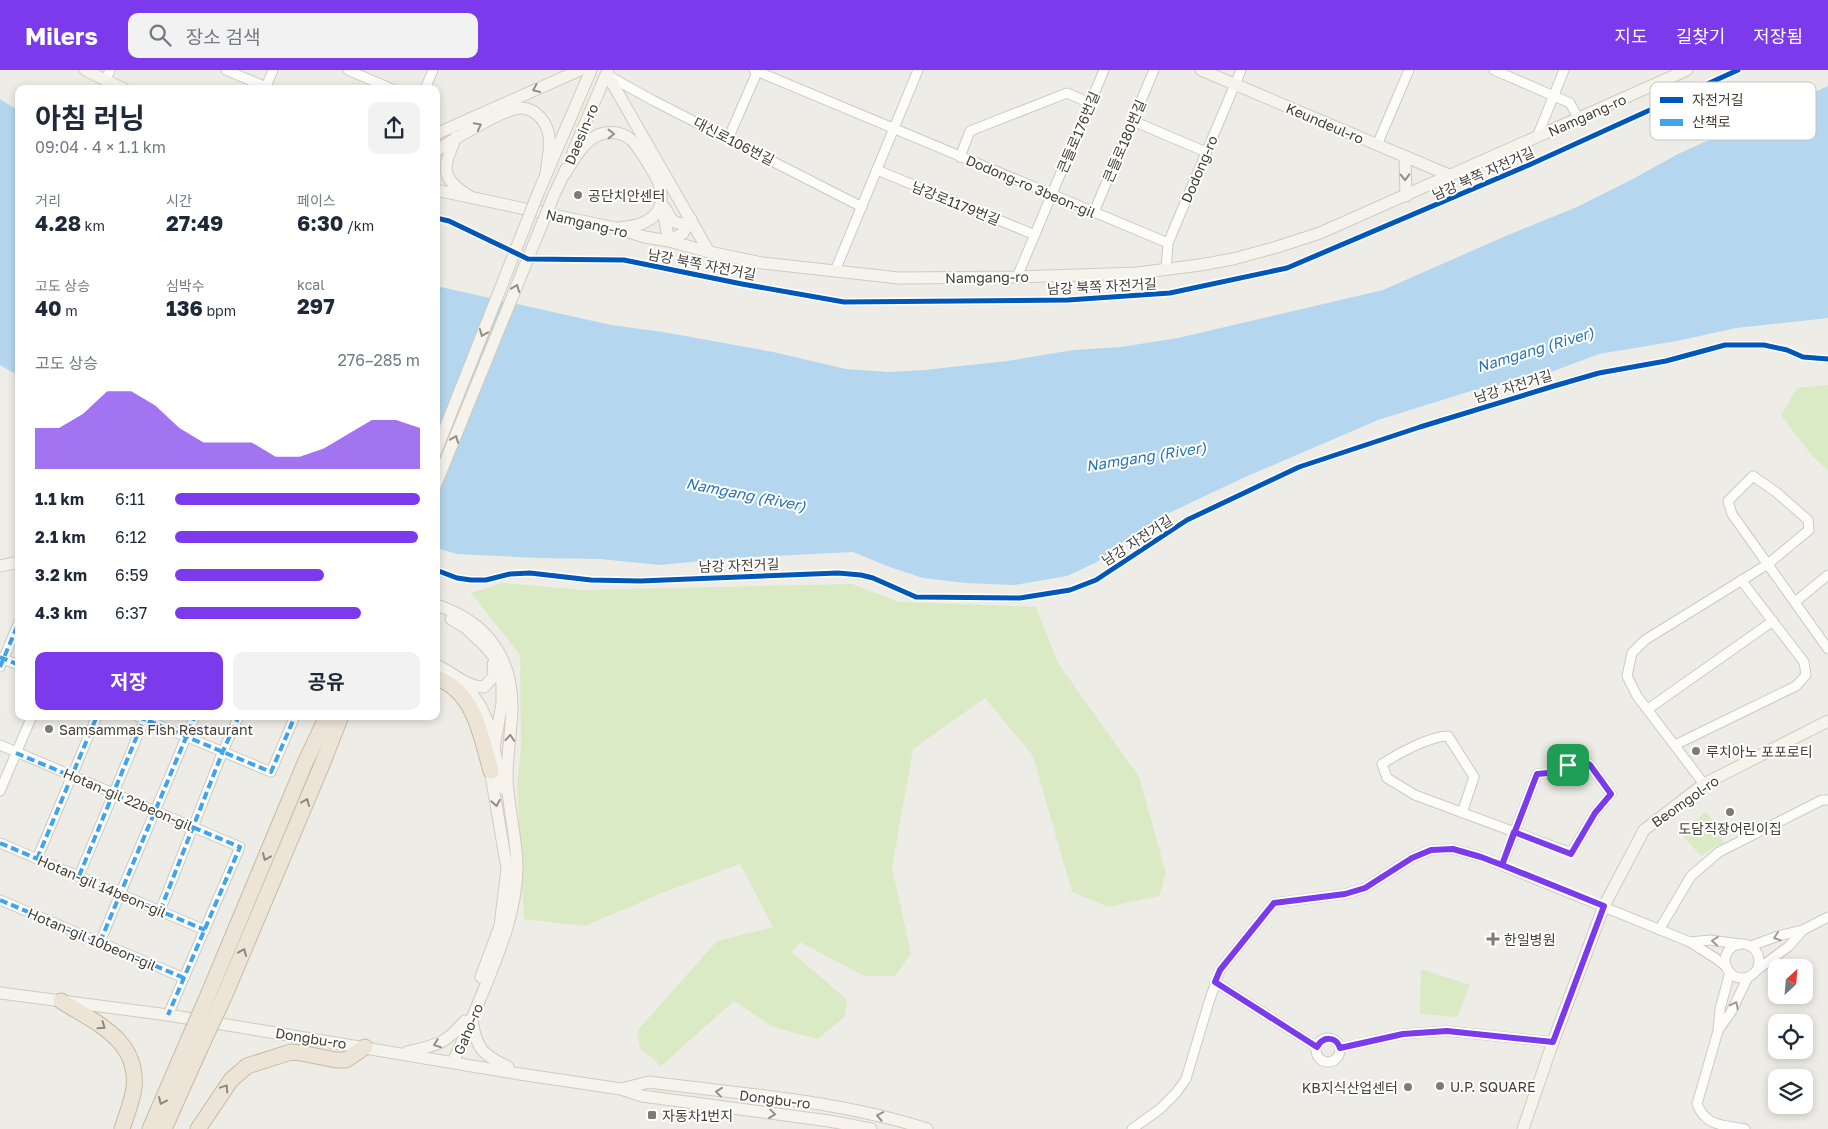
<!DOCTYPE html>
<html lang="ko">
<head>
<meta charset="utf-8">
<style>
  body { margin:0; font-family:"Golos Text","Noto Sans KR",sans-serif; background:#f2f2f3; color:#1f2937; height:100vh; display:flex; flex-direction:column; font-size:19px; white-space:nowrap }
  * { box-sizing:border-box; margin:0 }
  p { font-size:16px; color:#747a83 }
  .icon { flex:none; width:28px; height:28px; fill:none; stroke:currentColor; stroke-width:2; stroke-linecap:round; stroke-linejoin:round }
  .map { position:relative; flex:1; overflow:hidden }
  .drawer { position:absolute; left:15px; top:15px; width:425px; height:635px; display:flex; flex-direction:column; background:#fff; border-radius:10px; box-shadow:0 2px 8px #0003 }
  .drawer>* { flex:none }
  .needle { width:32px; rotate:26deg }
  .buttons { position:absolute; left:1768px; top:889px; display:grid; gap:10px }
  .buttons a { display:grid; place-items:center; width:45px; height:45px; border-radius:10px; background:#fff; box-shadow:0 2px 8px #0003; font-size:25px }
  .pin { position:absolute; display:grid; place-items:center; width:42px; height:42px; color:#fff; margin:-21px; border-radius:10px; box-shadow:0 2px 8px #0006 }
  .round { display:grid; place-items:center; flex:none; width:52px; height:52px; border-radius:10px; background:#f2f2f3 }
  .overview { display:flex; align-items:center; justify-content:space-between; height:85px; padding:0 20px }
  h1 { font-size:28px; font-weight:700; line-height:38px }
  .figures { display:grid; grid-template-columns:repeat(3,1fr); gap:8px; height:85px; padding:5px 20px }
  .figures div { display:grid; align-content:center }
  .figures b { font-size:21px; font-weight:700 }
  .figures small { font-size:14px; font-weight:400 }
  .figures p { font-size:14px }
  .chart { height:140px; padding:10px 20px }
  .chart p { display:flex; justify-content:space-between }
  .chart svg { width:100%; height:90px; margin-top:5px; fill:#7c3aed; opacity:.7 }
  .action { display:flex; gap:10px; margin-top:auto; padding:10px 20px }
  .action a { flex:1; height:58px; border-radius:10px; background:#7c3aed; color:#fff; font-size:20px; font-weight:700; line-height:58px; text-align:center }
  .action a+a { background:#f2f2f3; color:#1f2937 }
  ul { padding:0 20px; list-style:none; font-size:16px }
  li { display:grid; grid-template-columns:80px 60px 1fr; align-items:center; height:38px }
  li i { height:12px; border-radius:6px; background:#7c3aed }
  header { display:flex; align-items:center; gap:30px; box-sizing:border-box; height:70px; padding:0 25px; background:#7c3aed; color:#fff }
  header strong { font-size:24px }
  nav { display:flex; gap:28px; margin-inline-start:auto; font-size:18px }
  .search { width:350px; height:45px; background:#f2f2f3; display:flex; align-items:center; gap:12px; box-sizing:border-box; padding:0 18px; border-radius:10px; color:#747a83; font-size:19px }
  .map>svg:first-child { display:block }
  .green { fill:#daeac4 }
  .water { fill:#b4d6ee }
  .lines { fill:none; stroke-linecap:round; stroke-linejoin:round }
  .street-casing { stroke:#cccac4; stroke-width:11 }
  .secondary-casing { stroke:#cfcbbe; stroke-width:13 }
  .highway-casing { stroke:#c8baa0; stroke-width:17 }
  .street { stroke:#fcfcfb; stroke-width:9 }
  .secondary { stroke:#f6f3ec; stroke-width:11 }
  .highway { stroke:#ebe4d7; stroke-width:15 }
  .secondary-bridge-casing { stroke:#cfcbbe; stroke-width:13; stroke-linecap:butt }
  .highway-bridge-casing { stroke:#c8baa0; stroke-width:17; stroke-linecap:butt }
  .secondary-bridge { stroke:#f6f3ec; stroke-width:11 }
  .highway-bridge { stroke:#ebe4d7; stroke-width:15 }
  .quiet { stroke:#3fa4eb; stroke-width:4; stroke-dasharray:8 4; stroke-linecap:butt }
  .cycleway-casing { stroke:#fff; stroke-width:8 }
  .cycleway { stroke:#0057b8; stroke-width:5 }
  .oneway { stroke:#948f86 }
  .oneway2 { stroke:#8f897d }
  .oneway3 { stroke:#a09d97 }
  .route-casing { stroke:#fff; stroke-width:10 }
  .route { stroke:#7c3aed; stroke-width:6 }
  .poi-dot { fill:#807b72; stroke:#fff; stroke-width:2 }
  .labels { text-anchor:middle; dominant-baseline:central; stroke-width:4; stroke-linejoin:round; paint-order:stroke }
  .street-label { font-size:14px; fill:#443e33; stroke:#fff }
  .poi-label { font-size:14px; fill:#443e33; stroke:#fff; text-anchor:start }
  .water-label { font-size:15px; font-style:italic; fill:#2975b3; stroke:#fff }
  .key { fill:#fff; stroke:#c7c5c2; stroke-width:1 }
  .key-label { font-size:14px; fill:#443e33 }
</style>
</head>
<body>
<header>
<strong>Milers</strong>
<div class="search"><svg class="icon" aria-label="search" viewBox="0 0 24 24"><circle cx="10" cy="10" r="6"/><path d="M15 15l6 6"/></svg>장소 검색</div>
<nav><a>지도</a><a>길찾기</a><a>저장됨</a></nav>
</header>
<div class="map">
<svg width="1828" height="1059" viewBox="0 0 1828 1059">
  <rect width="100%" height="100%" fill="#eeece6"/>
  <g class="green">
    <polygon points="1828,315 1828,400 1813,387 1781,345 1797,318"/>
    <polygon points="503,513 583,520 852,514 899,532 1036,537 1058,593 1139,707 1166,803 1159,826 1108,837 1072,822 1033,686 985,628 913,679 892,798 911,883 895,906 864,906 800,872 792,882 847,930 845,946 818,969 773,957 734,931 661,996 640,978 637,961 717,871 773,857 740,794 662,823 585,856 524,849 517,715 521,676 520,585 471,523"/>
    <polygon points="1705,742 1709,745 1724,773 1714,777 1701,786 1682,765"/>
    <polygon points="1421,899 1470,915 1457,947 1420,944"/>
  </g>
  <g class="water">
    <polygon points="1828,16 1828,248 1736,258 1677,271 1599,284 1535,308 1471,321 1378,350 1243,408 1169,443 1129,467 1097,492 1067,506 1014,515 966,513 923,508 887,496 853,482 731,488 660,495 600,489 538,488 457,484 436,478 436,216 611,255 663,262 773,282 846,299 888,302 925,300 1007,291 1073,280 1121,277 1178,268 1383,220 1508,165 1577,137 1631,110 1678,84"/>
    <polygon points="0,29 19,41 19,306 0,295"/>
  </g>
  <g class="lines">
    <g class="street-casing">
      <g id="street">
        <polyline points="226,0 266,17"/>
        <polyline points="348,0 392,19"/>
        <polyline points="754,0 1168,173"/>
        <polyline points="1494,0 1570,33 1578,48"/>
        <polyline points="607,5 654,31 862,137"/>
        <polyline points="106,10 110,0"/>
        <polyline points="265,19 273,0"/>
        <polyline points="425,19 433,0"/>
        <polyline points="1133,51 1206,82"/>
        <polyline points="1537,67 1564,0"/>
        <polyline points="728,69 758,0"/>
        <polyline points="1377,75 1409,0"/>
        <polyline points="960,87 970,61 1067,23 1090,33"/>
        <polyline points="877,100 1035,165"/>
        <polyline points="1094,142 1154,0"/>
        <polyline points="1166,200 1168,173 1241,0"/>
        <polyline points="835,201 918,0"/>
        <polyline points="1017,207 1104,0"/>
        <polyline points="1795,532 1828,505"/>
        <polyline points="0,588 19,595"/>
        <polyline points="0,597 19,552"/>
        <polyline points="1648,639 1773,551"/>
        <polyline points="137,646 271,702 295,646"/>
        <polyline points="0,675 240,777 168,945"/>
        <polyline points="1675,675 1796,616 1806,605 1804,592 1741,510"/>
        <polyline points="1704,714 1637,626 1627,606 1632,583 1645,570 1768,494 1809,460 1808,450 1776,422 1753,406 1728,431 1732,444 1828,579"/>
        <polyline points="0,721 32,646"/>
        <path d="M1462 743 1474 707 1448 666C1430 666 1397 684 1382 694L1387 708 1415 725 1571 783 1595 743 1611 724 1590 695 1581 689 1548 703 1537 704 1502 795"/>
        <polyline points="0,773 205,860"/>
        <polyline points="37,789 97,646"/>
        <polyline points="79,806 146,646"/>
        <polyline points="0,830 184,908"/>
        <polyline points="160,841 223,681 239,646"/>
        <polyline points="1659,860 1691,806 1719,782 1822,730 1828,730"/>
        <polyline points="100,872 195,646"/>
        <polyline points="1690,872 1710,870 1740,874"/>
        <circle cx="1742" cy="891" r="17"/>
        <polyline points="1751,876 1778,866 1803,860 1828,847"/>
        <polyline points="1757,900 1789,876 1803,860"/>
        <path d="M1730 902 1720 939 1718 961 1697 1034C1706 1057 1724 1055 1745 1059"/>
        <polyline points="1215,912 1317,977"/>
        <polyline points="1719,959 1731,942 1748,907"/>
        <circle cx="1328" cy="980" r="12"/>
        <polyline points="1340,978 1403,964 1447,961 1553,972"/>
        <polyline points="1132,1059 1160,1039 1176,1023 1186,1009 1209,932 1220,900 1274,833 1345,824 1365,818 1412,788 1431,780 1453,779 1481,787 1690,872 1715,888 1727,897"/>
      </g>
    </g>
    <g class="secondary-casing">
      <g id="secondary">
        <polyline points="85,0 124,19"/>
        <polyline points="1201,0 1449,105"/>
        <polyline points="607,4 709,182"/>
        <polyline points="436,64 580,0"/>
        <path d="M456 67C443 98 439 107 469 126"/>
        <path d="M436 81C451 71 506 37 522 38 536 39 547 52 549 66 551 79 547 92 546 104"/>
        <polyline points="573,82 608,0"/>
        <polyline points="1405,87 1406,126"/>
        <path d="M564 105C573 91 581 75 596 66 606 61 619 61 629 68 636 72 657 107 660 116 662 124 662 136 657 142 648 155 633 156 619 158"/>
        <polyline points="436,120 615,158 645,167 669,171 709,182 762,193 899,208 1017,207 1137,203 1200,195 1233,189 1277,177 1320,163 1687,0"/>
        <polyline points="539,121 591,0"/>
        <polyline points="553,127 566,99"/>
        <polyline points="661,132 669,171 683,163 691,149"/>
        <path d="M665 138C672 151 673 155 689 153"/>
        <polyline points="0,496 19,492"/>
        <path d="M436 535C486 551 513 587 512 640 511 663 507 685 507 708 508 738 517 768 517 799 516 843 499 882 483 922 473 946 464 969 453 992"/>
        <polyline points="451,549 466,558 484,575 496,589 501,601 502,615 502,634 490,699 507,799 500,856 481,907"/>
        <path d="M436 595C453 602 465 617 484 617L494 606 493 594"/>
        <polyline points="465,613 481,637 488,653 503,718"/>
        <polyline points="0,923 168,945 520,1004 621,1019 642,1026 829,1051 871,1059"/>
        <path d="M472 950C476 979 483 985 508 997"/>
        <path d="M407 982C437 975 444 975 465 951"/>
        <path d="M621 1019 649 1012C741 1024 837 1030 927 1059"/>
        <polyline points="1523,1059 1553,972 1604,836 1644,760 1704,714 1828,651"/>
      </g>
    </g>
    <g class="highway-casing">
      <g id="highway">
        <path d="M436 608C475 621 481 667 491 701"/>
        <polyline points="209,923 305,693 327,646"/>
        <polyline points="224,927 321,697 341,646"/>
        <path d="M61 931C94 952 139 969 134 1018 132 1032 126 1046 122 1059"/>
        <polyline points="150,1059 188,971"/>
        <polyline points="164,1059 202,974"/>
        <polyline points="198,1059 231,1010 247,996 291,982 301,983 336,990 346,990 365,977"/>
      </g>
    </g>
    <use href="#street" class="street"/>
    <use href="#secondary" class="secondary"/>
    <use href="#highway" class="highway"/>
    <g class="secondary-bridge-casing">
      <g id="secondary-bridge">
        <polyline points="436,381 539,121"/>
        <polyline points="436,414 553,127"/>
      </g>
    </g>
    <g class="highway-bridge-casing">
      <g id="highway-bridge">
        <polyline points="188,971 209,923"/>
        <polyline points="202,974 224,927"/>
      </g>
    </g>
    <use href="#secondary-bridge" class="secondary-bridge"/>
    <use href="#highway-bridge" class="highway-bridge"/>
    <g class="quiet">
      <polyline points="0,587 19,595"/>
      <polyline points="0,597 19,552"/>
      <polyline points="137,646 271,702 295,646"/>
      <polyline points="16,683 240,777 168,945"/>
      <polyline points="0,773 205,860"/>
      <polyline points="37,789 97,646"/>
      <polyline points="79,806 144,649"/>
      <polyline points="0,830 184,908"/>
      <polyline points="160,841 223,681 239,646"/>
      <polyline points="100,872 195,646"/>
    </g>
    <g class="cycleway-casing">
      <g id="cycleway">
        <polyline points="436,148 449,151 528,189 624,190 742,214 844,232 1068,230 1170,223 1287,198 1529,95 1738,0"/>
        <polyline points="436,500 457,508 471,510 486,510 510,504 530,503 591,510 640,511 838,503 861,505 873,508 916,527 1020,528 1070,520 1096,510 1187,450 1299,397 1420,357 1554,316 1599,303 1666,291 1725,275 1764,275 1787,280 1803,287 1828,289"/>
      </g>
    </g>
    <use href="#cycleway" class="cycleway"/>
  </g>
  <defs><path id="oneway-chevron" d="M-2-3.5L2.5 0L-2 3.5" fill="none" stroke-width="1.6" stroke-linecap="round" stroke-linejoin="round" transform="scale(1.25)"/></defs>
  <g class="oneway">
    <use href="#oneway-chevron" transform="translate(536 19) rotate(156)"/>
    <use href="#oneway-chevron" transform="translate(478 56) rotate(-27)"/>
    <use href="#oneway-chevron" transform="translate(611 64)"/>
    <use href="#oneway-chevron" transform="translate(1405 107) rotate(89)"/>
    <use href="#oneway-chevron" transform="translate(516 218) rotate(-68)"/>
    <use href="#oneway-chevron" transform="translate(483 263) rotate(112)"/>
    <use href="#oneway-chevron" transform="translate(455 369) rotate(-68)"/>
    <use href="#oneway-chevron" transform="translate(510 668) rotate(-86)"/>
    <use href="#oneway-chevron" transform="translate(496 733) rotate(80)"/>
    <use href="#oneway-chevron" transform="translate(437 974) rotate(159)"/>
    <use href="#oneway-chevron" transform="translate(719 1022) rotate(-173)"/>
    <use href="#oneway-chevron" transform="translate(772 1044) rotate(7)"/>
    <use href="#oneway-chevron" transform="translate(880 1046) rotate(-169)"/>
  </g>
  <g class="oneway2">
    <use href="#oneway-chevron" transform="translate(306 732) rotate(-67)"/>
    <use href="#oneway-chevron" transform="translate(266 787) rotate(113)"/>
    <use href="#oneway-chevron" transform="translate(243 882) rotate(-67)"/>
    <use href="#oneway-chevron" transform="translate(102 956) rotate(35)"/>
    <use href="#oneway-chevron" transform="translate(225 1018) rotate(-56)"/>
    <use href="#oneway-chevron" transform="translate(162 1031) rotate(114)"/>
  </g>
  <g class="oneway3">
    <use href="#oneway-chevron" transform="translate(1777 867) rotate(162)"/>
    <use href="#oneway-chevron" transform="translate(1715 871) rotate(-175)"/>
    <use href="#oneway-chevron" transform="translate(1735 935) rotate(-63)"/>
  </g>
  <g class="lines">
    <g class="route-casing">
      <path id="route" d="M1568 695 1548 703 1537 704 1502 795 1481 787 1453 779 1431 780 1412 788 1365 818 1345 824 1274 833 1220 900 1215 912 1317 977C1323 966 1336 966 1340 978L1403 964 1447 961 1553 972 1604 836 1502 795 1514 762 1571 784 1595 743 1611 724 1590 695 1580 689 1568 695"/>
    </g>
    <use href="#route" class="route"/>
  </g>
  <g class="poi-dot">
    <circle cx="578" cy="125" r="5"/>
    <circle cx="49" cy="659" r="5"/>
    <circle cx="1696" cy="681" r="5"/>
    <circle cx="1730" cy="742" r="5"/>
    <path d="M1490.5 861.5h5v5h5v5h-5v5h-5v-5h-5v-5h5z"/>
    <circle cx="1440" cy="1016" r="5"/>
    <circle cx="1408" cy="1017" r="5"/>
    <rect x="647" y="1040" width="10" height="10" rx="2.5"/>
  </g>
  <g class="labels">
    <g class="street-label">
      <text transform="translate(1587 45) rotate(-24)">Namgang-ro</text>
      <text transform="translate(1325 53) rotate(23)">Keundeul-ro</text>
      <text transform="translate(1078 62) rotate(-67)">큰들로176번길</text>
      <text transform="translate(581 64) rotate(-67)">Daesin-ro</text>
      <text transform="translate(734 71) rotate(27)">대신로106번길</text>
      <text transform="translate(1124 71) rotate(-67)">큰들로180번길</text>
      <text transform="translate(1199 99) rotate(-67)">Dodong-ro</text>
      <text transform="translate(1483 103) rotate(-24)">남강 북쪽 자전거길</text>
      <text transform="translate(1031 116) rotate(23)">Dodong-ro 3beon-gil</text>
      <text transform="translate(956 133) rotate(22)">남강로1179번길</text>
      <text transform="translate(587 153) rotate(13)">Namgang-ro</text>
      <text transform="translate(702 194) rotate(11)">남강 북쪽 자전거길</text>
      <text transform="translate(987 207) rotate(-1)">Namgang-ro</text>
      <text transform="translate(1102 216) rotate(-3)">남강 북쪽 자전거길</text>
      <text transform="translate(1513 316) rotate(-17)">남강 자전거길</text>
      <text transform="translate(1137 470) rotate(-33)">남강 자전거길</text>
      <text transform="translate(739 495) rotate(-2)">남강 자전거길</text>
      <text transform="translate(128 729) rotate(23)">Hotan-gil 22beon-gil</text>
      <text transform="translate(1685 731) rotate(-35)">Beomgol-ro</text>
      <text transform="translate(102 816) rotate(23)">Hotan-gil 14beon-gil</text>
      <text transform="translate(92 869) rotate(23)">Hotan-gil 10beon-gil</text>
      <text transform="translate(468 959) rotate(-67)">Gaho-ro</text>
      <text transform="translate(311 968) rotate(9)">Dongbu-ro</text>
      <text transform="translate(775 1029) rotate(7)">Dongbu-ro</text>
    </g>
    <g class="poi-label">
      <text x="588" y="125">공단치안센터</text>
      <text x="59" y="659">Samsammas Fish Restaurant</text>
      <text x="1706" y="681">루치아노 포포로티</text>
      <text x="1730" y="758" text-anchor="middle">도담직장어린이집</text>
      <text x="1504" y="869">한일병원</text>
      <text x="1450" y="1016">U.P. SQUARE</text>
      <text x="1398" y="1017" text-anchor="end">KB지식산업센터</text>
      <text x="662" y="1045">자동차1번지</text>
    </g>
    <g class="water-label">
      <text transform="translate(1535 279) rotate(-17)">Namgang (River)</text>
      <text transform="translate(1146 386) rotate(-9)">Namgang (River)</text>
      <text transform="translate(746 424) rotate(11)">Namgang (River)</text>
    </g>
  </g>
  <rect x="1650" y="12" width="166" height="58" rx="8" class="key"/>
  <rect x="1660" y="27" width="23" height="6" fill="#0057b8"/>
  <rect x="1660" y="49" width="23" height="7" fill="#3fa4eb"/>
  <g class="key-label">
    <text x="1692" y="35">자전거길</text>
    <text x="1692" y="57">산책로</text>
  </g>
</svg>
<div class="buttons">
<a><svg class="needle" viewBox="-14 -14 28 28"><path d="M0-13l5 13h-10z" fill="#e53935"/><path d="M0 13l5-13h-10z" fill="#747a83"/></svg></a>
<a><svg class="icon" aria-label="locate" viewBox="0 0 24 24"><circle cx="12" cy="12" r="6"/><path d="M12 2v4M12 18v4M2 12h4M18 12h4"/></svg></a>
<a><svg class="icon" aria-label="layers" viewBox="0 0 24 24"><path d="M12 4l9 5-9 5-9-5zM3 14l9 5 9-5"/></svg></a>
</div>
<div class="pin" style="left:1568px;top:695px;background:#1e9e55"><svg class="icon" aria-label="arrive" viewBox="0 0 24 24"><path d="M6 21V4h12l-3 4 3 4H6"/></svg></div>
<section class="drawer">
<div class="overview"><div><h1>아침 러닝</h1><p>09:04 · 4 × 1.1 km</p></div><a class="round"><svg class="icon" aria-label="share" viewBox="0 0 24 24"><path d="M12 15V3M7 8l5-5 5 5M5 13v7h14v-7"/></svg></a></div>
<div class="figures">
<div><p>거리</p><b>4.28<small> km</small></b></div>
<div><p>시간</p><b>27:49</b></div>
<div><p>페이스</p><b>6:30<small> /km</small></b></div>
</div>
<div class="figures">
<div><p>고도 상승</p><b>40<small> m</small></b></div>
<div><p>심박수</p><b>136<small> bpm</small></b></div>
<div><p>kcal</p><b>297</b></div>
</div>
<div class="chart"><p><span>고도 상승</span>276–285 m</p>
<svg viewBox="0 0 160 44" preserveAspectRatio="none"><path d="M0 44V24L10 24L20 17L30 6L40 6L50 13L60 24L70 31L80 31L90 31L100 38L110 38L120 34L130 27L140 20L150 20L160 24V44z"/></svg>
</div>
<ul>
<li><b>1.1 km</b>6:11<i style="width:100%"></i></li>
<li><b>2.1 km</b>6:12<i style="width:99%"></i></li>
<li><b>3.2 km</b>6:59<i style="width:61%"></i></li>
<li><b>4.3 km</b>6:37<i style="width:76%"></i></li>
</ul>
<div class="action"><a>저장</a><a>공유</a></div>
</section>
</div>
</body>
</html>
